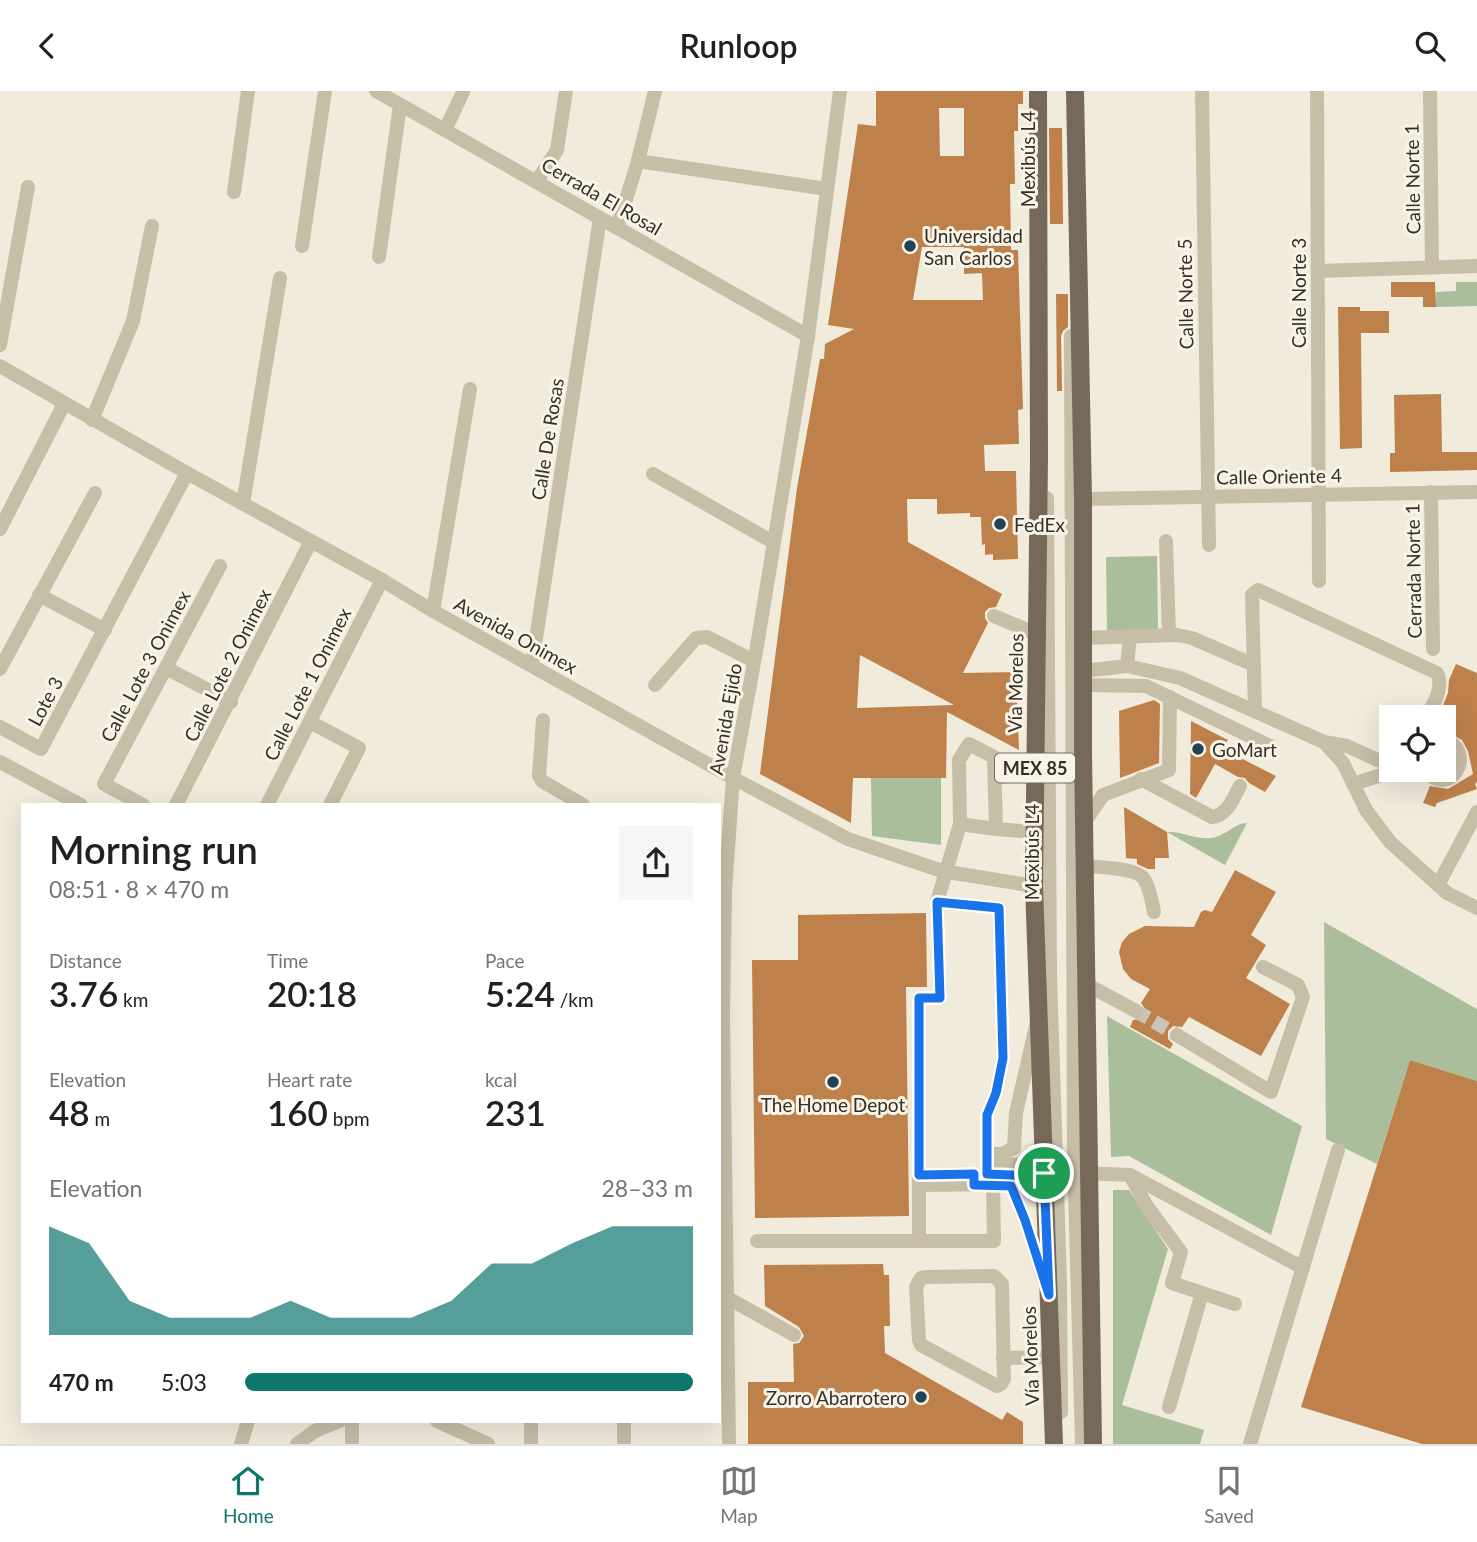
<!DOCTYPE html>
<html lang="en">
<head>
<meta charset="utf-8">
<style>
  body { margin:0; font-family:Lato,sans-serif; background:#f6f6f6; color:#202124; height:100vh; display:flex; flex-direction:column; font-size:26px; white-space:nowrap }
  * { box-sizing:border-box; margin:0 }
  p { font-size:23px; color:#757577 }
  .icon { flex:none; width:38px; height:38px; fill:none; stroke:currentColor; stroke-width:2; stroke-linecap:round; stroke-linejoin:round }
  .map { position:relative; flex:1; overflow:hidden }
  .side { position:absolute; left:21px; top:712px; width:700px; height:620px; display:flex; flex-direction:column; background:#fff; border-radius:0px; box-shadow:0 7px 28px #0002 }
  .side>* { flex:none }
  .fabs { position:absolute; left:1379px; top:614px; display:grid; gap:14px }
  .fabs a { display:grid; place-items:center; width:77px; height:77px; border-radius:0px; background:#fff; box-shadow:0 7px 28px #0002; font-size:35px }
  .pin { position:absolute; display:grid; place-items:center; width:60px; height:60px; color:#fff; margin:-30px; border:4px solid #fff; border-radius:50%; box-shadow:0 2px 7px #0007 }
  .round { display:grid; place-items:center; flex:none; width:74px; height:74px; border-radius:0px; background:#f6f6f6 }
  .headline { display:flex; align-items:center; justify-content:space-between; height:119px; padding:0 28px }
  h1 { font-size:38px; font-weight:600; line-height:52px }
  .stats { display:grid; grid-template-columns:repeat(3,1fr); gap:10px; height:119px; padding:7px 28px }
  .stats div { display:grid; align-content:center }
  .stats b { font-size:35px; font-weight:600 }
  .stats small { font-size:19px; font-weight:400 }
  .stats p { font-size:19px }
  .chart { height:196px; padding:14px 28px }
  .chart p { display:flex; justify-content:space-between }
  .chart svg { width:100%; height:126px; margin-top:7px; fill:#0f766e; opacity:.7 }
  ul { padding:0 28px; list-style:none; font-size:23px }
  li { display:grid; grid-template-columns:112px 84px 1fr; align-items:center; height:52px }
  li i { height:18px; border-radius:9px; background:#0f766e }
  header { display:flex; justify-content:space-between; align-items:center; height:91px; padding:0 28px; background:#fff; font-size:32px; font-weight:600 }
  .dock { display:flex; justify-content:space-around; align-items:center; height:98px; border-top:2px solid #e0e0e0; background:#fff; font-size:19px; color:#757577 }
  .dock a { display:grid; justify-items:center; gap:4px }
  .dock .current { color:#0f766e }
  .map>svg:first-child { display:block }
  .green { fill:#abbe9c }
  .building { fill:#be814b; fill-rule:evenodd }
  .lines { fill:none; stroke-linecap:round; stroke-linejoin:round }
  .minor-tunnel { stroke:#cbc5b7; stroke-width:14; stroke-dasharray:14 7; stroke-linecap:butt }
  .minor { stroke:#c7bea8; stroke-width:14 }
  .major { stroke:#76695a; stroke-width:18 }
  .route-casing { stroke:#fff; stroke-width:14 }
  .route { stroke:#1a73e8; stroke-width:9 }
  .poi-dot { fill:#204453; stroke:#f8f4e7; stroke-width:2.5 }
  .labels { text-anchor:middle; dominant-baseline:central; stroke-width:6; stroke-linejoin:round; paint-order:stroke }
  .shield { fill:#f8f4e7; stroke:#706a61; stroke-width:2 }
  .shield-label { font-size:18px; font-weight:bold; fill:#352f28 }
  .street-label { font-size:19px; fill:#352f28; stroke:#f8f4e7 }
  .poi-label { font-size:19px; fill:#352f28; stroke:#f8f4e7; text-anchor:start }
</style>
</head>
<body>
<header><svg class="icon" aria-label="back" viewBox="0 0 24 24"><path d="M15 5l-7 7 7 7"/></svg>Runloop<svg class="icon" aria-label="search" viewBox="0 0 24 24"><circle cx="10" cy="10" r="6"/><path d="M15 15l6 6"/></svg></header>
<div class="map">
<svg width="1477" height="1353" viewBox="0 0 1477 1353">
  <rect width="100%" height="100%" fill="#f0ebdb"/>
  <g class="green">
    <polygon points="1456,191 1477,191 1477,215 1436,216 1436,201 1456,200"/>
    <polygon points="1157,465 1158,541 1107,541 1106,466"/>
    <polygon points="871,687 941,687 941,754 872,745"/>
    <path d="M1247 732 1225 774 1167 741C1183 740 1195 749 1211 747 1226 745 1233 733 1247 732Z"/>
    <polygon points="1324,831 1477,918 1477,990 1410,969 1377,1073 1326,1048"/>
    <polygon points="1107,925 1302,1035 1271,1144 1129,1065 1111,1066"/>
    <polygon points="1113,1099 1129,1099 1168,1158 1122,1314 1204,1339 1200,1353 1113,1353"/>
  </g>
  <g class="building">
    <path d="M876 0H1023V13H1018V40H1014L1015 93H1010L1011 159H1018L1023 318 1018 319 1019 353 984 354 985 380H1016L1018 468 993 469V463L985 464V453L982 454 981 426H970V422L937 423V408H907L908 451 1002 503 996 516 989 517 985 521V527L988 532 963 582 1016 581 1019 659 947 621 946 687H853L851 732 760 683 797 397 820 268H824L825 253 854 238 828 234 858 33 876 35ZM939 17H964V65H940ZM922 156H964V183L982 182 983 209H913ZM860 564 954 614 857 617Z"/>
    <polygon points="1049,37 1062,37 1063,133 1050,133"/>
    <polygon points="1391,191 1435,191 1436,216 1423,216 1423,206 1391,206"/>
    <polygon points="1056,203 1068,203 1068,236 1063,240 1061,245 1062,300 1057,300"/>
    <polygon points="1338,216 1360,216 1360,220 1389,220 1389,242 1361,242 1362,357 1340,358"/>
    <polygon points="1441,303 1442,361 1477,361 1477,379 1390,381 1390,362 1395,362 1394,304"/>
    <polygon points="1456,573 1477,582 1477,691 1475,693 1477,698 1437,712 1435,716 1423,712 1430,695 1448,698 1473,683 1468,660 1462,649 1444,639 1444,626 1442,626 1441,619 1448,602 1449,589"/>
    <polygon points="1154,609 1160,613 1159,672 1120,687 1119,620"/>
    <polygon points="1191,630 1228,649 1223,658 1276,685 1265,701 1249,692 1245,687 1238,686 1215,673 1196,707 1190,703"/>
    <polygon points="1124,716 1167,741 1169,767 1155,767 1155,778 1148,778 1137,773 1137,768 1126,767"/>
    <polygon points="1235,779 1276,801 1251,844 1266,854 1246,887 1290,913 1261,965 1189,926 1182,936 1173,935 1168,940 1168,948 1173,953 1170,958 1130,936 1133,929 1140,928 1145,924 1146,919 1141,912 1150,898 1131,888 1123,878 1119,861 1122,851 1129,843 1145,835 1194,836 1201,821 1205,819 1212,821"/>
    <polygon points="926,822 927,896 906,896 909,1125 755,1127 752,869 798,869 798,824"/>
    <polygon points="1410,969 1477,990 1477,1353 1422,1353 1301,1316"/>
    <polygon points="883,1173 884,1184 889,1184 890,1235 884,1235 885,1262 1002,1329 1007,1321 1023,1331 1023,1353 748,1353 748,1291 794,1291 793,1253 799,1252 804,1245 799,1236 765,1215 764,1174"/>
  </g>
  <g class="lines">
    <polyline class="minor-tunnel" points="1136,920 1177,944"/>
    <g class="minor">
      <polyline points="376,0 808,245"/>
      <polyline points="1202,0 1209,454"/>
      <polyline points="1317,0 1319,490"/>
      <polyline points="1430,0 1432,176"/>
      <polyline points="445,39 463,1"/>
      <polyline points="638,70 827,98"/>
      <polyline points="537,90 557,59 566,0"/>
      <polyline points="234,101 248,0"/>
      <polyline points="617,137 638,70 655,0"/>
      <polyline points="302,155 325,0"/>
      <polyline points="379,166 400,14"/>
      <polyline points="1318,180 1477,175"/>
      <polyline points="1071,245 1074,1062 1082,1353"/>
      <polyline points="0,254 28,96"/>
      <polyline points="0,275 187,382 382,489 433,520 733,687 848,748 942,780 1034,795"/>
      <polyline points="92,329 133,230 152,135"/>
      <polyline points="653,383 773,451"/>
      <polyline points="1431,401 1433,558"/>
      <polyline points="1047,407 1050,885 1060,1191 1061,1321"/>
      <polyline points="1083,408 1477,401"/>
      <polyline points="243,413 280,187"/>
      <polyline points="0,438 64,313"/>
      <polyline points="1166,450 1169,544"/>
      <polyline points="39,504 105,539"/>
      <polyline points="433,520 470,298"/>
      <polyline points="994,525 1037,543"/>
      <polyline points="1130,545 1127,575 1180,587 1324,651 1343,672 1366,719 1390,751 1447,802 1477,817"/>
      <polyline points="1083,547 1177,544 1192,547 1254,574"/>
      <polyline points="532,574 600,127"/>
      <polyline points="166,577 231,611"/>
      <polyline points="0,578 95,402"/>
      <polyline points="1083,580 1127,575"/>
      <polyline points="655,594 696,547 707,546 754,570"/>
      <polyline points="1083,594 1146,595 1270,655"/>
      <path d="M1255 620 1252 504 1258 499 1437 582C1444 595 1434 617 1423 626"/>
      <polyline points="543,629 539,685 542,690 583,714"/>
      <polyline points="310,631 359,657 330,714"/>
      <polyline points="0,636 41,658 187,382"/>
      <polyline points="1324,651 1347,655 1391,675"/>
      <polyline points="0,671 81,714"/>
      <path d="M1425 679C1452 711 1477 657 1444 649"/>
      <path d="M1141 688 1212 726C1228 724 1233 707 1240 695"/>
      <polyline points="1353,693 1391,681 1391,676"/>
      <polyline points="143,714 104,693 220,475"/>
      <polyline points="176,714 311,450"/>
      <polyline points="267,714 382,489"/>
      <polyline points="1084,732 1103,704 1169,679 1170,606"/>
      <polyline points="960,733 996,738"/>
      <path d="M1085 775C1098 776 1137 777 1144 788 1150 797 1152 811 1154 821"/>
      <polyline points="1438,794 1477,721"/>
      <polyline points="937,811 999,817 1003,966 996,1002 987,1024 987,1083 1035,1085 1052,1082"/>
      <polyline points="1086,893 1136,920"/>
      <polyline points="1177,944 1271,1001 1303,906 1298,894 1263,876"/>
      <polyline points="987,1063 1002,1063 1014,1057 1016,1022 1036,935"/>
      <polyline points="992,1073 1035,1074 1044,1082"/>
      <polyline points="1080,1082 1130,1084 1303,1177"/>
      <polyline points="919,1084 974,1083 974,1094"/>
      <polyline points="1130,1084 1146,1114 1181,1161 1172,1192 1235,1213"/>
      <polyline points="919,1094 1004,1093 1011,1095 1025,1129 1044,1190"/>
      <polyline points="757,1150 994,1150 993,1093"/>
      <polyline points="919,1150 919,907 940,907 937,811 960,733 959,669 969,653 994,666 996,738 1035,741"/>
      <polygon points="994,1185 1002,1193 1004,1288 1001,1293 997,1295 921,1254 919,1249 916,1196 921,1187 925,1186"/>
      <polyline points="726,1206 794,1244"/>
      <polyline points="1003,1267 1051,1266"/>
      <polyline points="1169,1316 1202,1202"/>
      <polyline points="352,1330 352,1353"/>
      <polyline points="437,1330 488,1353"/>
      <polyline points="241,1353 248,1330"/>
      <polyline points="297,1353 315,1340 340,1330"/>
      <polyline points="531,1353 531,1330"/>
      <polyline points="624,1353 624,1330"/>
      <polyline points="729,1353 723,924 725,800 733,687 757,555 808,245 840,0"/>
      <polyline points="1250,1353 1338,1059"/>
    </g>
    <g class="major">
      <polyline points="1038,0 1039,367 1034,795 1054,1353"/>
      <polyline points="1075,0 1083,408 1083,661 1093,1353"/>
    </g>
  </g>
  <g class="lines">
    <g class="route-casing">
      <polygon id="route" points="937,811 999,817 1003,967 996,1002 987,1024 987,1083 1035,1085 1044,1082 1049,1204 1025,1129 1011,1095 974,1094 974,1083 919,1084 919,907 940,907"/>
    </g>
    <use href="#route" class="route"/>
  </g>
  <g class="poi-dot">
    <circle cx="910" cy="155" r="7"/>
    <circle cx="1000" cy="433" r="7"/>
    <circle cx="1198" cy="658" r="7"/>
    <circle cx="833" cy="991" r="7"/>
    <circle cx="921" cy="1306" r="7"/>
  </g>
  <g class="labels">
    <rect class="shield" x="995" y="662.5" width="80" height="29" rx="5"/>
    <g class="shield-label">
      <text x="1035" y="677">MEX 85</text>
    </g>
    <g class="street-label">
      <text transform="translate(1027 68) rotate(-90)">Mexibús L4</text>
      <text transform="translate(1412 88) rotate(-91)">Calle Norte 1</text>
      <text transform="translate(602 105) rotate(30)">Cerrada El Rosal</text>
      <text transform="translate(1298 202) rotate(-90)">Calle Norte 3</text>
      <text transform="translate(1185 203) rotate(-91)">Calle Norte 5</text>
      <text transform="translate(547 348) rotate(-81)">Calle De Rosas</text>
      <text transform="translate(1279 385) rotate(-1)">Calle Oriente 4</text>
      <text transform="translate(1413 480) rotate(-91)">Cerrada Norte 1</text>
      <text transform="translate(516 544) rotate(29)">Avenida Onimex</text>
      <text transform="translate(227 574) rotate(-63)">Calle Lote 2 Onimex</text>
      <text transform="translate(145 575) rotate(-62)">Calle Lote 3 Onimex</text>
      <text transform="translate(1015 592) rotate(-89)">Vía Morelos</text>
      <text transform="translate(307 593) rotate(-63)">Calle Lote 1 Onimex</text>
      <text transform="translate(45 610) rotate(-62)">Lote 3</text>
      <text transform="translate(725 628) rotate(-80)">Avenida Ejido</text>
      <text transform="translate(1031 761) rotate(-90)">Mexibús L4</text>
      <text transform="translate(1030 1265) rotate(-92)">Vía Morelos</text>
    </g>
    <g class="poi-label">
      <text x="924" y="144">Universidad<tspan x="924" dy="22">San Carlos</tspan></text>
      <text x="1014" y="433">FedEx</text>
      <text x="1212" y="658">GoMart</text>
      <text x="833" y="1013" text-anchor="middle">The Home Depot</text>
      <text x="907" y="1306" text-anchor="end">Zorro Abarrotero</text>
    </g>
  </g>
</svg>
<div class="fabs">
<a><svg class="icon" aria-label="locate" viewBox="0 0 24 24"><circle cx="12" cy="12" r="6"/><path d="M12 2v4M12 18v4M2 12h4M18 12h4"/></svg></a>
</div>
<div class="pin" style="left:1044px;top:1082px;background:#1e9e55"><svg class="icon" aria-label="arrive" viewBox="0 0 24 24"><path d="M6 21V4h12l-3 4 3 4H6"/></svg></div>
<section class="side">
<div class="headline"><div><h1>Morning run</h1><p>08:51 · 8 × 470 m</p></div><a class="round"><svg class="icon" aria-label="share" viewBox="0 0 24 24"><path d="M12 15V3M7 8l5-5 5 5M5 13v7h14v-7"/></svg></a></div>
<div class="stats">
<div><p>Distance</p><b>3.76<small> km</small></b></div>
<div><p>Time</p><b>20:18</b></div>
<div><p>Pace</p><b>5:24<small> /km</small></b></div>
</div>
<div class="stats">
<div><p>Elevation</p><b>48<small> m</small></b></div>
<div><p>Heart rate</p><b>160<small> bpm</small></b></div>
<div><p>kcal</p><b>231</b></div>
</div>
<div class="chart"><p><span>Elevation</span>28–33 m</p>
<svg viewBox="0 0 160 44" preserveAspectRatio="none"><path d="M0 44V6L10 12L20 32L30 38L40 38L50 38L60 32L70 38L80 38L90 38L100 32L110 19L120 19L130 12L140 6L150 6L160 6V44z"/></svg>
</div>
<ul>
<li><b>470 m</b>5:03<i style="width:100%"></i></li>
</ul>
</section>
</div>
<nav class="dock">
<a class="current"><svg class="icon" aria-label="home" viewBox="0 0 24 24"><path d="M3 11l9-7 9 7M6 9v11h12V9"/></svg>Home</a>
<a><svg class="icon" aria-label="map" viewBox="0 0 24 24"><path d="M3 6l6-2 6 2 6-2v14l-6 2-6-2-6 2zM9 4v14M15 6v14"/></svg>Map</a>
<a><svg class="icon" aria-label="saved" viewBox="0 0 24 24"><path d="M7 4h10v16l-5-4-5 4z"/></svg>Saved</a>
</nav>
</body>
</html>
